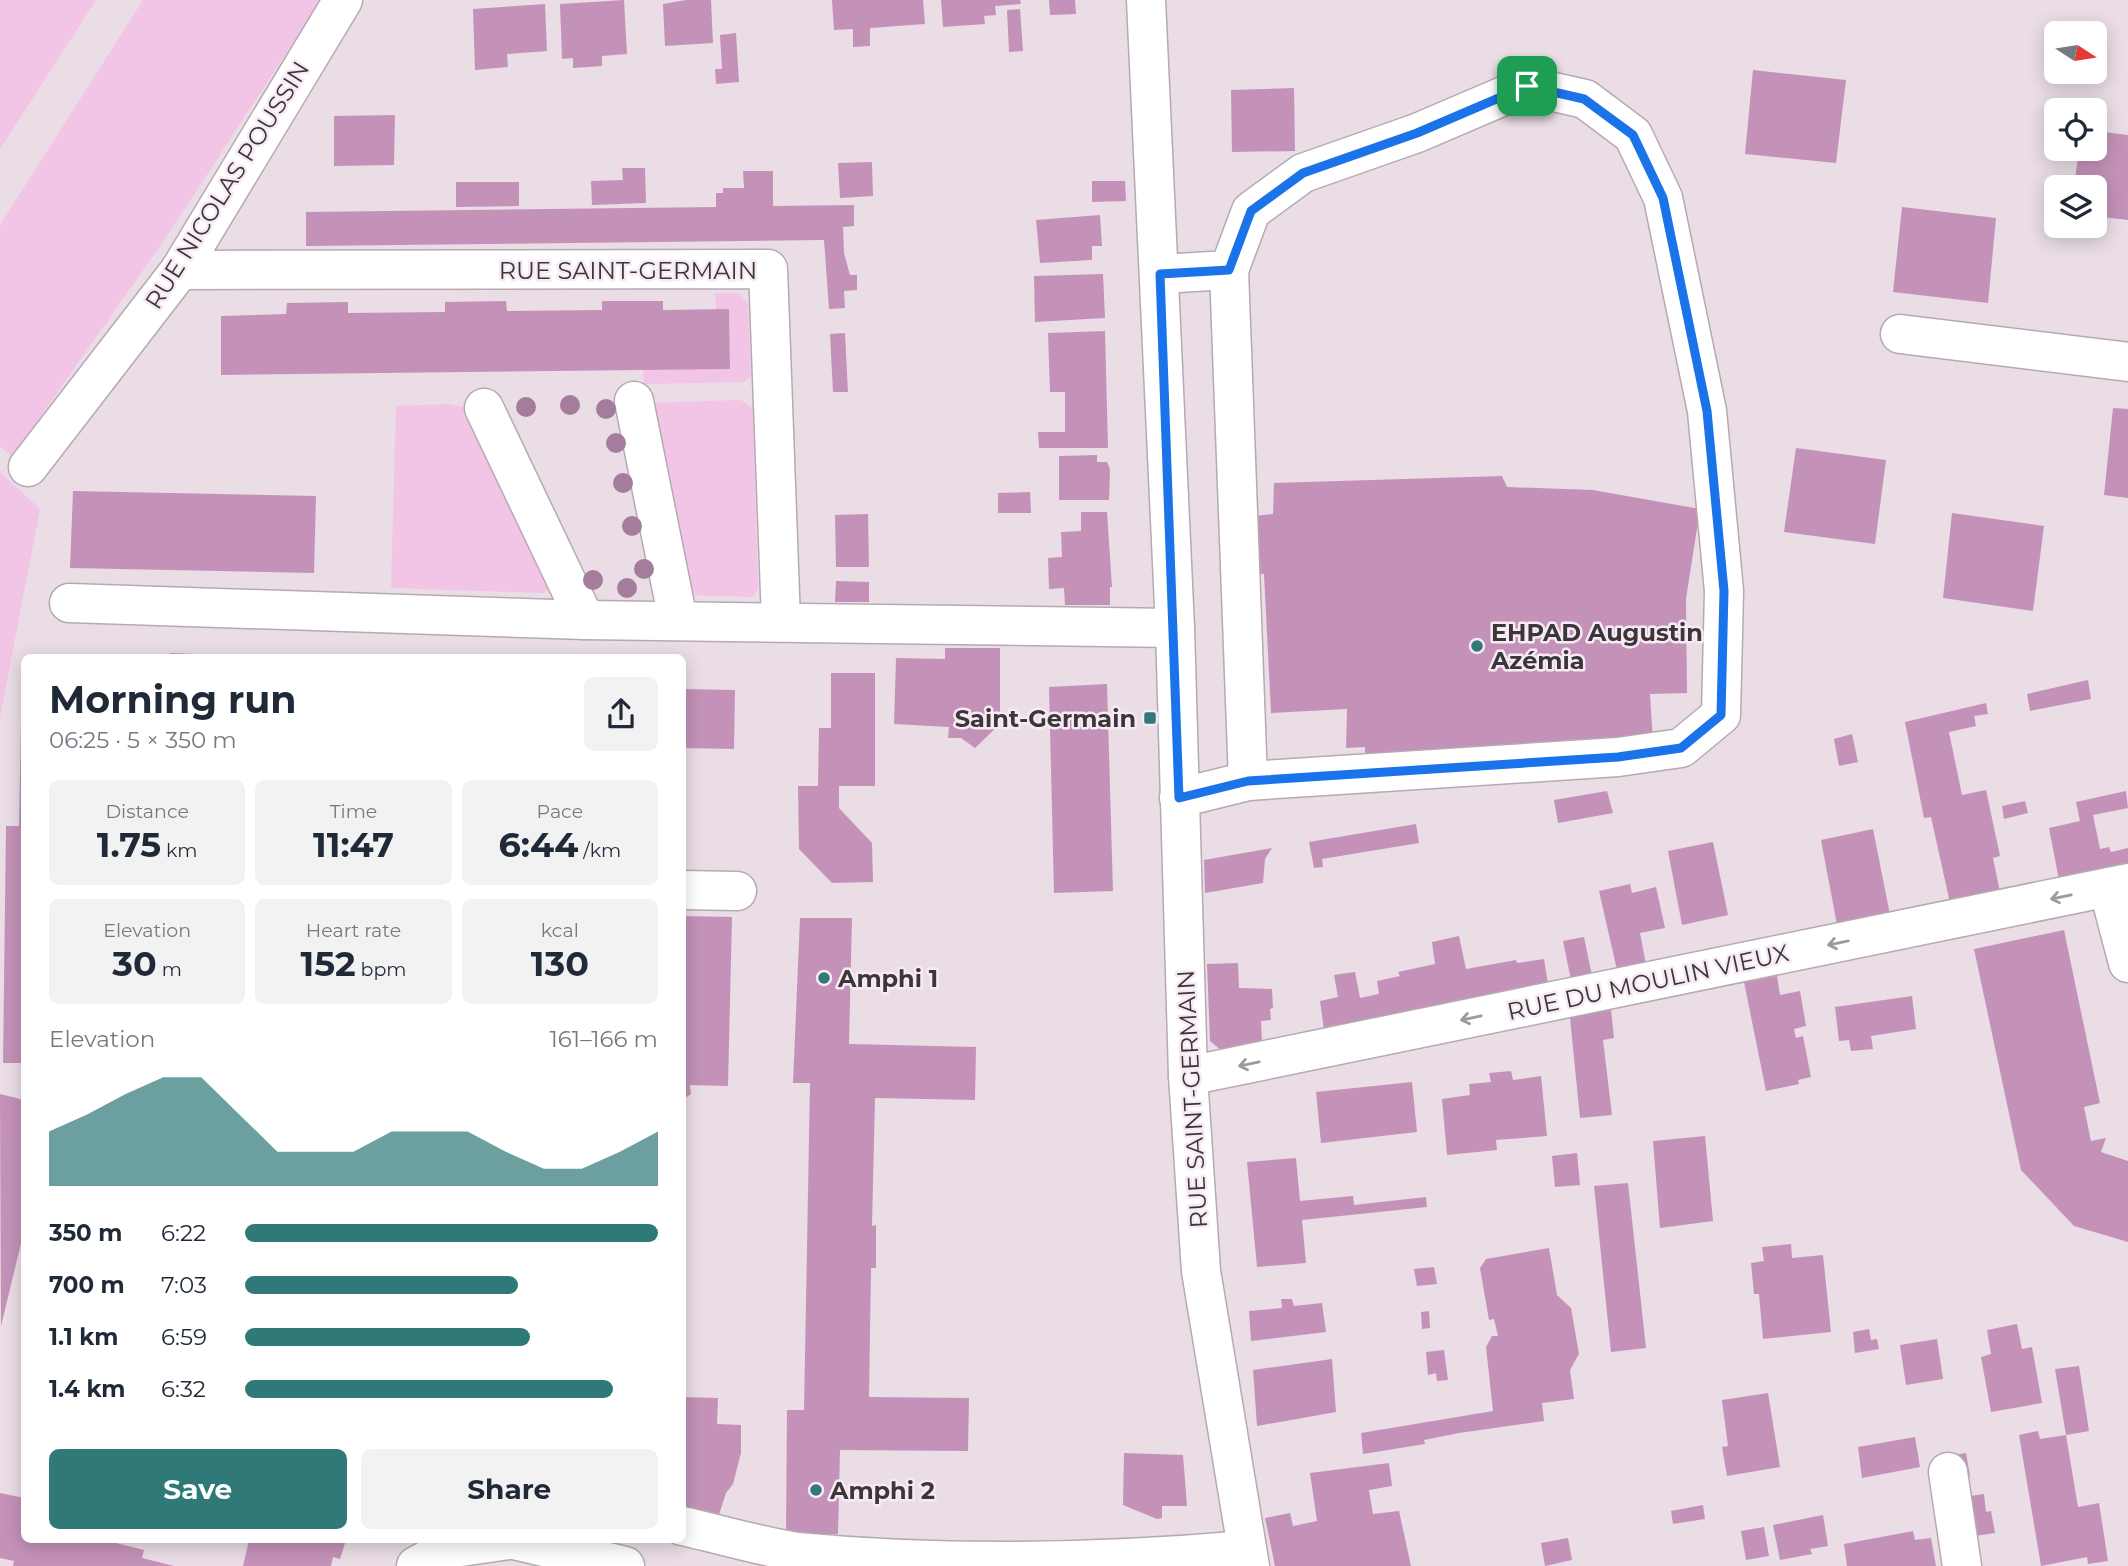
<!DOCTYPE html>
<html lang="en">
<head>
<meta charset="utf-8">
<style>
  body { margin:0; font-family:Montserrat,sans-serif; background:#f2f2f3; color:#1f2937; height:100vh; display:flex; flex-direction:column; font-size:26px; white-space:nowrap }
  * { box-sizing:border-box; margin:0 }
  p { font-size:23px; color:#747a83 }
  .icon { flex:none; width:38px; height:38px; fill:none; stroke:currentColor; stroke-width:2; stroke-linecap:round; stroke-linejoin:round }
  .map { position:relative; flex:1; overflow:hidden }
  .sheet { position:absolute; left:21px; top:654px; width:665px; height:889px; display:flex; flex-direction:column; background:#fff; border-radius:10px; box-shadow:0 4px 18px #0003 }
  .sheet>* { flex:none }
  .needle { width:46px; rotate:102deg }
  .fabs { position:absolute; left:2044px; top:21px; display:grid; gap:14px }
  .fabs a { display:grid; place-items:center; width:63px; height:63px; border-radius:10px; background:#fff; box-shadow:0 4px 18px #0003; font-size:35px }
  .pin { position:absolute; display:grid; place-items:center; width:60px; height:60px; color:#fff; margin:-30px; border-radius:14px; box-shadow:0 4px 10px #0006 }
  .round { display:grid; place-items:center; flex:none; width:74px; height:74px; border-radius:10px; background:#f2f2f3 }
  .summary { display:flex; align-items:center; justify-content:space-between; height:119px; padding:0 28px }
  h1 { font-size:38px; font-weight:700; line-height:52px }
  .metrics { display:grid; grid-template-columns:repeat(3,1fr); gap:10px; height:119px; padding:7px 28px }
  .metrics div { display:grid; align-content:center; border-radius:10px; background:#f2f2f3; text-align:center }
  .metrics b { font-size:35px; font-weight:700 }
  .metrics small { font-size:19px; font-weight:400 }
  .metrics p { font-size:19px }
  .chart { height:196px; padding:14px 28px }
  .chart p { display:flex; justify-content:space-between }
  .chart svg { width:100%; height:126px; margin-top:7px; fill:#2f7979; opacity:.7 }
  .cta { display:flex; gap:14px; margin-top:auto; padding:14px 28px }
  .cta a { flex:1; height:80px; border-radius:10px; background:#2f7979; color:#fff; font-size:28px; font-weight:700; line-height:80px; text-align:center }
  .cta a+a { background:#f2f2f3; color:#1f2937 }
  ul { padding:0 28px; list-style:none; font-size:23px }
  li { display:grid; grid-template-columns:112px 84px 1fr; align-items:center; height:52px }
  li i { height:18px; border-radius:9px; background:#2f7979 }
  .map>svg:first-child { display:block }
  .green { fill:#f2c4e6 }
  .building { fill:#c492b8 }
  .lines { fill:none; stroke-linecap:round; stroke-linejoin:round }
  .minor-casing { stroke:#b5aab2; stroke-width:41 }
  .minor { stroke:#fff; stroke-width:38 }
  .tree { fill:#a47d9c }
  .oneway { stroke:#9d9a9c }
  .route-casing { stroke:#fff; stroke-width:14 }
  .route { stroke:#1a73e8; stroke-width:9 }
  .poi-dot { fill:#2f7979; stroke:#f7eaf4; stroke-width:2.5 }
  .labels { text-anchor:middle; dominant-baseline:central; stroke-width:5; stroke-linejoin:round; paint-order:stroke }
  .street-label { font-size:24px; fill:#3b363a; stroke:#f7eaf4 }
  .poi-label { font-size:24px; font-weight:bold; fill:#3b363a; stroke:#f7eaf4; text-anchor:start }
</style>
</head>
<body>
<div class="map">
<svg width="2128" height="1566" viewBox="0 0 2128 1566">
  <rect width="100%" height="100%" fill="#eadde6"/>
  <g class="green">
    <polygon points="0,0 96,0 0,149"/>
    <polygon points="143,0 321,0 165,239 12,457 0,446 0,225"/>
    <polygon points="715,293 739,293 748,304 751,376 744,382 644,384 643,369 730,369 729,310 716,310"/>
    <polygon points="741,400 753,409 758,589 753,597 684,595 647,403"/>
    <polygon points="449,404 463,407 471,414 551,585 544,593 391,588 396,406"/>
    <polygon points="0,472 40,509 0,717"/>
  </g>
  <g class="building">
    <polygon points="624,0 627,54 602,56 602,66 573,68 573,58 562,59 560,4"/>
    <polygon points="686,0 711,0 713,43 665,46 663,4"/>
    <polygon points="832,0 923,0 925,24 870,28 870,46 853,47 853,29 834,30"/>
    <polygon points="941,0 1020,0 1021,4 995,6 996,15 984,16 985,24 943,27"/>
    <polygon points="1049,0 1075,0 1076,14 1050,15"/>
    <polygon points="545,4 547,51 507,54 508,67 475,70 473,9"/>
    <polygon points="1020,9 1023,51 1009,52 1007,10"/>
    <polygon points="736,33 739,82 716,84 715,69 722,69 720,35"/>
    <polygon points="1753,70 1846,80 1836,163 1745,154"/>
    <polygon points="1294,88 1295,151 1232,152 1231,90"/>
    <polygon points="395,115 394,165 334,166 334,116"/>
    <polygon points="2095,131 2128,135 2128,220 2095,216 2095,187 2074,187 2079,149 2095,149"/>
    <polygon points="872,162 873,196 840,198 838,163"/>
    <polygon points="622,168 645,168 646,203 592,205 591,181 623,180"/>
    <polygon points="743,171 773,171 773,206 854,205 854,226 843,227 844,253 850,275 857,275 857,290 844,291 845,308 829,309 824,240 306,246 306,212 716,207 716,193 723,193 723,188 744,188"/>
    <polygon points="1092,181 1125,181 1126,201 1092,202"/>
    <polygon points="456,182 519,182 519,206 456,207"/>
    <polygon points="1902,207 1996,218 1988,303 1893,292"/>
    <polygon points="1100,215 1102,246 1092,246 1092,260 1040,263 1036,220"/>
    <polygon points="1103,274 1105,318 1035,322 1034,276"/>
    <polygon points="506,301 507,311 602,310 602,301 663,301 663,310 729,309 730,369 221,375 221,316 286,314 287,303 348,302 348,313 445,312 445,302"/>
    <polygon points="1105,331 1108,448 1039,448 1038,432 1065,432 1065,392 1050,392 1048,333"/>
    <polygon points="845,333 848,392 833,392 830,334"/>
    <polygon points="2113,408 2128,409 2128,498 2104,495"/>
    <polygon points="1796,448 1886,460 1875,544 1784,532"/>
    <polygon points="1097,455 1097,462 1107,462 1110,469 1109,500 1059,500 1059,456"/>
    <polygon points="1502,476 1507,487 1593,490 1700,509 1686,599 1687,693 1650,694 1653,742 1365,754 1365,747 1346,748 1347,709 1271,713 1264,574 1258,574 1255,516 1273,514 1274,483"/>
    <polygon points="73,491 316,496 314,573 70,568"/>
    <polygon points="1030,492 1031,513 998,513 998,493"/>
    <polygon points="1081,512 1107,512 1112,587 1110,587 1110,605 1065,605 1064,588 1049,589 1048,558 1062,557 1061,532 1081,531"/>
    <polygon points="1952,513 2044,526 2033,611 1943,598"/>
    <polygon points="868,514 869,567 836,567 835,515"/>
    <polygon points="836,581 869,582 869,602 835,602"/>
    <polygon points="945,648 1000,648 1000,724 975,748 961,738 948,738 949,727 894,724 896,658 945,659"/>
    <polygon points="170,653 221,655 221,658 170,658"/>
    <polygon points="22,673 24,673 24,1063 3,1063 6,826 19,826"/>
    <polygon points="831,673 875,673 875,786 839,786 839,808 872,843 873,882 832,883 799,849 798,786 818,786 819,728 831,728"/>
    <polygon points="2088,680 2091,699 2030,711 2027,694"/>
    <polygon points="1107,684 1113,891 1054,893 1049,687"/>
    <polygon points="682,689 735,690 734,749 682,748"/>
    <polygon points="1986,703 1988,714 1974,716 1976,726 1949,732 1962,795 1986,790 2000,856 1993,858 2000,892 1950,903 1931,817 1924,818 1905,722"/>
    <polygon points="1852,734 1858,762 1839,766 1834,739"/>
    <polygon points="1607,791 1613,813 1558,823 1554,800"/>
    <polygon points="2126,791 2128,808 2093,815 2100,849 2109,847 2111,852 2128,848 2128,866 2059,880 2049,828 2080,821 2076,802"/>
    <polygon points="2025,801 2028,813 2004,819 2002,806"/>
    <polygon points="1416,824 1419,843 1322,859 1323,867 1314,868 1309,842"/>
    <polygon points="1873,829 1890,915 1837,925 1821,840"/>
    <polygon points="1713,842 1728,915 1682,925 1668,851"/>
    <polygon points="1272,848 1265,859 1263,883 1205,893 1204,860"/>
    <polygon points="1630,884 1632,893 1656,887 1665,928 1640,933 1646,965 1617,970 1599,891"/>
    <polygon points="682,916 732,917 728,1086 690,1085 691,1094 682,1100"/>
    <polygon points="800,918 852,918 849,1044 976,1047 975,1100 875,1098 872,1226 876,1225 876,1268 871,1268 869,1397 969,1398 968,1451 840,1450 838,1534 786,1534 787,1410 804,1410 810,1083 793,1083"/>
    <polygon points="2064,930 2100,1103 2084,1107 2091,1141 2106,1138 2101,1152 2128,1161 2128,1242 2074,1226 2021,1170 1974,949"/>
    <polygon points="1459,936 1466,969 1516,960 1517,963 1544,959 1548,984 1324,1030 1320,1001 1338,997 1334,975 1355,972 1360,998 1379,994 1377,981 1400,976 1398,972 1435,964 1432,942"/>
    <polygon points="1584,937 1592,976 1571,980 1563,941"/>
    <polygon points="1238,963 1239,988 1272,989 1273,1008 1270,1009 1271,1020 1261,1021 1262,1043 1222,1051 1210,1041 1207,964"/>
    <polygon points="1777,976 1780,995 1800,991 1806,1026 1794,1029 1796,1038 1803,1036 1811,1077 1798,1080 1799,1084 1766,1091 1744,982"/>
    <polygon points="1912,996 1916,1029 1871,1036 1873,1049 1851,1051 1849,1040 1839,1041 1835,1007"/>
    <polygon points="1611,1009 1614,1038 1603,1040 1612,1115 1580,1118 1570,1018"/>
    <polygon points="1511,1071 1513,1080 1541,1076 1547,1136 1496,1140 1497,1150 1447,1155 1442,1099 1470,1095 1469,1084 1491,1082 1489,1073"/>
    <polygon points="1412,1082 1417,1132 1321,1143 1316,1092"/>
    <polygon points="0,1094 24,1100 24,1231 1,1326"/>
    <polygon points="1705,1136 1713,1221 1660,1228 1653,1141"/>
    <polygon points="1577,1153 1580,1185 1555,1187 1552,1156"/>
    <polygon points="1296,1158 1300,1201 1353,1196 1354,1205 1426,1197 1427,1207 1302,1220 1306,1263 1257,1267 1247,1162"/>
    <polygon points="1628,1183 1646,1348 1611,1352 1594,1186"/>
    <polygon points="1791,1244 1792,1258 1823,1255 1831,1332 1763,1339 1759,1294 1754,1294 1751,1263 1764,1261 1762,1247"/>
    <polygon points="1549,1248 1557,1295 1571,1308 1579,1354 1570,1370 1574,1399 1542,1403 1544,1421 1459,1433 1424,1440 1425,1444 1363,1454 1361,1433 1493,1411 1486,1347 1492,1336 1498,1336 1494,1319 1489,1320 1480,1268 1486,1259"/>
    <polygon points="1434,1267 1437,1284 1417,1286 1414,1269"/>
    <polygon points="1281,1299 1292,1299 1294,1306 1322,1303 1326,1332 1251,1341 1249,1311 1282,1308"/>
    <polygon points="1429,1311 1430,1328 1422,1329 1421,1312"/>
    <polygon points="2017,1324 2022,1349 2032,1347 2042,1403 1991,1412 1981,1357 1991,1354 1987,1330"/>
    <polygon points="1869,1329 1871,1340 1877,1339 1879,1349 1855,1353 1853,1332"/>
    <polygon points="1937,1339 1943,1379 1906,1385 1900,1345"/>
    <polygon points="1444,1350 1448,1380 1437,1381 1436,1373 1428,1375 1426,1352"/>
    <polygon points="1332,1359 1336,1412 1257,1426 1253,1370"/>
    <polygon points="2079,1366 2089,1431 2066,1435 2055,1369"/>
    <polygon points="1768,1393 1780,1467 1727,1476 1722,1447 1728,1446 1722,1400"/>
    <polygon points="682,1397 718,1398 717,1424 741,1425 741,1453 733,1484 726,1493 716,1524 682,1514"/>
    <polygon points="2038,1431 2040,1439 2066,1435 2078,1507 2099,1503 2108,1561 2088,1564 2087,1557 2041,1566 2019,1435"/>
    <polygon points="1915,1437 1920,1467 1862,1478 1858,1447"/>
    <polygon points="1124,1453 1183,1455 1187,1506 1162,1506 1162,1518 1157,1519 1123,1505"/>
    <polygon points="1966,1453 1970,1476 1960,1478 1955,1455"/>
    <polygon points="1389,1463 1392,1486 1369,1490 1373,1514 1399,1511 1411,1566 1275,1566 1265,1518 1290,1513 1293,1526 1317,1521 1310,1473"/>
    <polygon points="0,1493 24,1498 24,1540 104,1540 144,1550 142,1558 174,1566 13,1566 14,1561 0,1558"/>
    <polygon points="1984,1494 1986,1512 1991,1511 1995,1533 1969,1537 1963,1497"/>
    <polygon points="1703,1505 1705,1519 1673,1524 1671,1511"/>
    <polygon points="1823,1515 1828,1546 1810,1549 1812,1554 1780,1560 1773,1525"/>
    <polygon points="1764,1527 1769,1556 1746,1560 1741,1531"/>
    <polygon points="1913,1531 1915,1540 1931,1538 1936,1566 1847,1566 1844,1544"/>
    <polygon points="1568,1538 1572,1560 1545,1566 1541,1543"/>
    <polygon points="249,1540 265,1542 346,1540 340,1559 333,1557 331,1566 243,1566"/>
  </g>
  <g class="lines">
    <g class="minor-casing">
      <g id="minor">
        <polyline points="1146,0 1175,628 1188,1076 1201,1271 1250,1566"/>
        <polyline points="180,270 768,269 781,621"/>
        <polyline points="1229,270 1248,781"/>
        <polyline points="1160,274 1229,270 1251,211 1303,173 1417,133 1527,86 1585,99 1633,135 1663,198 1707,411 1724,591 1721,715 1681,748 1618,757 1248,781 1179,798"/>
        <polyline points="1900,334 2128,362"/>
        <polyline points="634,401 678,620"/>
        <polyline points="484,408 585,620"/>
        <polyline points="28,467 180,270 343,0"/>
        <polyline points="69,603 585,620 1175,628"/>
        <polyline points="2108,887 2128,963"/>
        <polyline points="682,890 737,891"/>
        <polyline points="1188,1076 2128,883"/>
        <polyline points="1948,1472 1962,1566"/>
        <path d="M682 1526C720 1534 758 1546 797 1552 947 1566 1097 1563 1247 1550"/>
        <polyline points="514,1540 625,1566"/>
        <polyline points="416,1566 447,1549 508,1540"/>
      </g>
    </g>
    <use href="#minor" class="minor"/>
  </g>
  <g class="tree">
    <circle cx="570" cy="405" r="10"/>
    <circle cx="526" cy="407" r="10"/>
    <circle cx="606" cy="409" r="10"/>
    <circle cx="616" cy="443" r="10"/>
    <circle cx="623" cy="483" r="10"/>
    <circle cx="632" cy="526" r="10"/>
    <circle cx="644" cy="569" r="10"/>
    <circle cx="593" cy="580" r="10"/>
    <circle cx="627" cy="588" r="10"/>
  </g>
  <defs><path id="oneway-shaft" d="M-6 0H5M1.5-3L5.5 0L1.5 3" fill="none" stroke-width="1.6" stroke-linecap="round" stroke-linejoin="round" transform="scale(1.75)"/></defs>
  <g class="oneway">
    <use href="#oneway-shaft" transform="translate(2061 897) rotate(168)"/>
    <use href="#oneway-shaft" transform="translate(1838 943) rotate(168)"/>
    <use href="#oneway-shaft" transform="translate(1471 1018) rotate(168)"/>
    <use href="#oneway-shaft" transform="translate(1249 1064) rotate(168)"/>
  </g>
  <g class="lines">
    <g class="route-casing">
      <polygon id="route" points="1527,86 1584,99 1633,135 1663,198 1707,411 1724,591 1721,715 1681,748 1618,757 1248,781 1179,798 1160,274 1229,270 1251,211 1303,173 1417,133"/>
    </g>
    <use href="#route" class="route"/>
  </g>
  <g class="poi-dot">
    <circle cx="1477" cy="646" r="7"/>
    <rect x="1143" y="711" width="14" height="14" rx="3.5"/>
    <circle cx="824" cy="978" r="7"/>
    <circle cx="816" cy="1490" r="7"/>
  </g>
  <g class="labels">
    <g class="street-label">
      <text transform="translate(227 185) rotate(-58)">RUE NICOLAS POUSSIN</text>
      <text x="628" y="270">RUE SAINT-GERMAIN</text>
      <text transform="translate(1648 982) rotate(-12)">RUE DU MOULIN VIEUX</text>
      <text transform="translate(1192 1099) rotate(-93)">RUE SAINT-GERMAIN</text>
    </g>
    <g class="poi-label">
      <text x="1491" y="632">EHPAD Augustin<tspan x="1491" dy="28">Azémia</tspan></text>
      <text x="1136" y="718" text-anchor="end">Saint-Germain</text>
      <text x="838" y="978">Amphi 1</text>
      <text x="830" y="1490">Amphi 2</text>
    </g>
  </g>
</svg>
<div class="fabs">
<a><svg class="needle" viewBox="-14 -14 28 28"><path d="M0-13l5 13h-10z" fill="#e53935"/><path d="M0 13l5-13h-10z" fill="#747a83"/></svg></a>
<a><svg class="icon" aria-label="locate" viewBox="0 0 24 24"><circle cx="12" cy="12" r="6"/><path d="M12 2v4M12 18v4M2 12h4M18 12h4"/></svg></a>
<a><svg class="icon" aria-label="layers" viewBox="0 0 24 24"><path d="M12 4l9 5-9 5-9-5zM3 14l9 5 9-5"/></svg></a>
</div>
<div class="pin" style="left:1527px;top:86px;background:#1e9e55"><svg class="icon" aria-label="arrive" viewBox="0 0 24 24"><path d="M6 21V4h12l-3 4 3 4H6"/></svg></div>
<section class="sheet">
<div class="summary"><div><h1>Morning run</h1><p>06:25 · 5 × 350 m</p></div><a class="round"><svg class="icon" aria-label="share" viewBox="0 0 24 24"><path d="M12 15V3M7 8l5-5 5 5M5 13v7h14v-7"/></svg></a></div>
<div class="metrics">
<div><p>Distance</p><b>1.75<small> km</small></b></div>
<div><p>Time</p><b>11:47</b></div>
<div><p>Pace</p><b>6:44<small> /km</small></b></div>
</div>
<div class="metrics">
<div><p>Elevation</p><b>30<small> m</small></b></div>
<div><p>Heart rate</p><b>152<small> bpm</small></b></div>
<div><p>kcal</p><b>130</b></div>
</div>
<div class="chart"><p><span>Elevation</span>161–166 m</p>
<svg viewBox="0 0 160 44" preserveAspectRatio="none"><path d="M0 44V25L10 19L20 12L30 6L40 6L50 19L60 32L70 32L80 32L90 25L100 25L110 25L120 32L130 38L140 38L150 32L160 25V44z"/></svg>
</div>
<ul>
<li><b>350 m</b>6:22<i style="width:100%"></i></li>
<li><b>700 m</b>7:03<i style="width:66%"></i></li>
<li><b>1.1 km</b>6:59<i style="width:69%"></i></li>
<li><b>1.4 km</b>6:32<i style="width:89%"></i></li>
</ul>
<div class="cta"><a>Save</a><a>Share</a></div>
</section>
</div>
</body>
</html>
